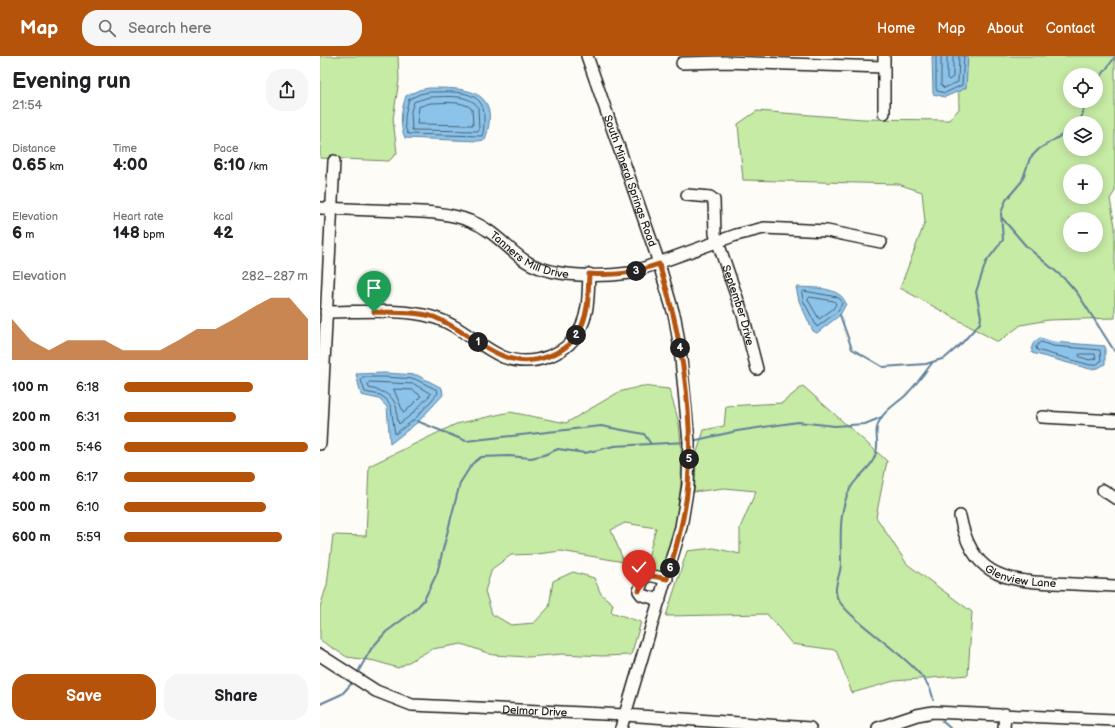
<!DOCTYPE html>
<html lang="en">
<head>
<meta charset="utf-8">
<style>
  body { margin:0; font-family:"Balsamiq Sans",sans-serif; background:#f6f6f6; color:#202124; height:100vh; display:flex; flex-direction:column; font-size:15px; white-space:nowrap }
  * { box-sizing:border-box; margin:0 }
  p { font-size:13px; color:#757577 }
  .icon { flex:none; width:22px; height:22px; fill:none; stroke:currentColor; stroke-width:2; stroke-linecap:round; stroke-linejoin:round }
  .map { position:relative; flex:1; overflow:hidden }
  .sheet { display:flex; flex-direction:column; background:#fff; width:320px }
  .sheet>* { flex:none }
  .fabs { position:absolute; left:743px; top:12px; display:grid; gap:8px }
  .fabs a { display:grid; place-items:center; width:40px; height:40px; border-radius:50%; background:#fff; box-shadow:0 2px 10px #0003; font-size:20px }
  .pin { position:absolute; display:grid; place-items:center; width:34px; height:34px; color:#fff; margin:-41px -17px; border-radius:50% 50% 50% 0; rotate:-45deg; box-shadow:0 0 4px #0007 }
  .pin .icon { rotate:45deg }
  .km { position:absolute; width:20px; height:20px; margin:-10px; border-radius:50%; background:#222; color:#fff; font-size:11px; line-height:20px; text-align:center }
  .round { display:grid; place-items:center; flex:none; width:42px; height:42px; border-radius:16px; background:#f6f6f6 }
  .head { display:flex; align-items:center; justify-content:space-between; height:68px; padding:0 12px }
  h1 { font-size:22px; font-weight:700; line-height:30px }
  .figures { display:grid; grid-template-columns:repeat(3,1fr); gap:6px; height:68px; padding:4px 12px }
  .figures div { display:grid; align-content:center }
  .figures b { font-size:17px; font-weight:700 }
  .figures small { font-size:11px; font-weight:400 }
  .figures p { font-size:11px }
  .chart { height:112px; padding:8px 12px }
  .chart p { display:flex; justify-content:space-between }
  .chart svg { width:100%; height:72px; margin-top:4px; fill:#b45309; opacity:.7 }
  .cta { display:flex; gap:8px; margin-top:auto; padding:8px 12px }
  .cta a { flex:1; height:46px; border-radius:16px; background:#b45309; color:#fff; font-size:16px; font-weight:700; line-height:46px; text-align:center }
  .cta a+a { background:#f6f6f6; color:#202124 }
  ul { padding:0 12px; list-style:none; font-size:13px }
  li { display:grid; grid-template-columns:64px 48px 1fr; align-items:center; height:30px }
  li i { height:10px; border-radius:5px; background:#b45309 }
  header { display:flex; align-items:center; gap:24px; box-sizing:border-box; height:56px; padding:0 20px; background:#b45309; color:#fff }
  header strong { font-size:19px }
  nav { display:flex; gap:22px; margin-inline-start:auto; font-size:14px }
  .search { width:280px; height:36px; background:#f6f6f6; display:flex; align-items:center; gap:10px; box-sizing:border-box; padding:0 14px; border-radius:16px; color:#757577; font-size:15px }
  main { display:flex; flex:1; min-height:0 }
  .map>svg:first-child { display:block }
  .green { fill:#c6eba5; stroke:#718460; fill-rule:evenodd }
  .water { fill:#8cc3ea; stroke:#5f8098 }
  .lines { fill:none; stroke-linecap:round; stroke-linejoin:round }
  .shore { stroke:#495f6e; stroke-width:1 }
  .stream { stroke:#5f8098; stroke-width:2 }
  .minor-casing { stroke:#1c1c1c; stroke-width:14 }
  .minor { stroke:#fdfcf7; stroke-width:11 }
  .route-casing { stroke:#fff; stroke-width:8 }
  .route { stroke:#b45309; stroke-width:5 }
  .labels { text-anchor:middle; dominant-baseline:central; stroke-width:3; stroke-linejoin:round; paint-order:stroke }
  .street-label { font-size:11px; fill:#1c1c1c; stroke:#fdfcf7 }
</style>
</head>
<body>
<header>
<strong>Map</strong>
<div class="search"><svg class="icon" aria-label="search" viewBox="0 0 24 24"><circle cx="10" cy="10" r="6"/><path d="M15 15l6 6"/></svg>Search here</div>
<nav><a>Home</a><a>Map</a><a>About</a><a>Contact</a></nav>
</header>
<main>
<section class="sheet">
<div class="head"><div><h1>Evening run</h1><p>21:54</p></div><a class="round"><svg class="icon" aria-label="share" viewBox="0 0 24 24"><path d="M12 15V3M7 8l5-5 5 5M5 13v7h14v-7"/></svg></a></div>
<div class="figures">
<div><p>Distance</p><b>0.65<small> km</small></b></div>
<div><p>Time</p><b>4:00</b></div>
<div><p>Pace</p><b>6:10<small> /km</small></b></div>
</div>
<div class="figures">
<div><p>Elevation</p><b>6<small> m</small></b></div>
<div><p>Heart rate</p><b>148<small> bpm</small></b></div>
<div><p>kcal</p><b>42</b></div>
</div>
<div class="chart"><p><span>Elevation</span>282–287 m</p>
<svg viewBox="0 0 160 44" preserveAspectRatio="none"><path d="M0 44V19L10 32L20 38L30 32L40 32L50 32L60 38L70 38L80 38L90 32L100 25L110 25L120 19L130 12L140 6L150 6L160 19V44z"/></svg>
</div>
<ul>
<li><b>100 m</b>6:18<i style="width:70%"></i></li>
<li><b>200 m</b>6:31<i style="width:61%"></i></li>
<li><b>300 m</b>5:46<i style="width:100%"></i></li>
<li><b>400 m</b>6:17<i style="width:71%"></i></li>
<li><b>500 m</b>6:10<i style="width:77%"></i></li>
<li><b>600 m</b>5:59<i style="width:86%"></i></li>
</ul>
<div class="cta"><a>Save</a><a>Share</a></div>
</section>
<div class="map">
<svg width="795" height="672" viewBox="0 0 795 672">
  <rect width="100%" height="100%" fill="#fdfcf7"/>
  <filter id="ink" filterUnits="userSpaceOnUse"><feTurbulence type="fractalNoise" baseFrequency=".025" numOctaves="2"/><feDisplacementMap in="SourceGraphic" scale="8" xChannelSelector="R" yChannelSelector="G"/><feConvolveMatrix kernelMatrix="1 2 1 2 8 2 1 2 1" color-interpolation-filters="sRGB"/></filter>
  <g filter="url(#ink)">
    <g class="green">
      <polygon points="0,0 78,0 79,24 73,63 77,97 69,105 0,102"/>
      <path d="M638 0H795V135L790 143 795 170V262L728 264 701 269 678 286 580 232 605 166 602 136 578 128 423 124 418 68 437 55 543 63 629 64 639 53ZM750 19H776V45H750ZM750 67H776V93H750ZM750 115H776V141H750ZM750 163H776V189H750Z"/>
      <path d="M322 330 349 333C353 347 359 362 360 377 365 424 357 474 342 519L325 512 336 472 305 467 291 474 304 506 241 495 217 498 191 499 172 513 165 535 172 558 191 569 214 567 229 551 233 525 253 516 274 522 281 538 293 548 291 556 321 566 311 599 282 600 242 598 208 601 173 599 142 588 112 593 78 612 55 605 27 601 0 584V551L7 529 13 479 46 480 49 410 136 368 190 356 246 367 299 336Z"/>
      <polygon points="483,330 567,405 556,461 587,508 652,556 648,619 574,625 532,637 516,594 472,588 447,558 346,560 367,495 394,492 420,498 420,472 436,435 404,432 374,436 377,396 384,374 404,370 406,350 462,347"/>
    </g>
    <g class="water">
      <polygon points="612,0 648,0 646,32 625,41 613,38"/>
      <path d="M109 32C147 32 182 33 165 84L158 85 85 82C79 68 81 55 86 40L99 34Z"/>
      <path d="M476 231C492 232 521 230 526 248L520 259 497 277 493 275 479 245Z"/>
      <path d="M720 282 733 286 785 290V308L778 312 770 313 712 297C711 289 713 286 720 282Z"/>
      <polygon points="64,317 97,319 122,332 123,339 98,366 70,388 67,351 59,343 41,339 36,318"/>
    </g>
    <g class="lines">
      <g class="shore">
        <polyline points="616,0 616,32 617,35 625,37 642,29 644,0"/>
        <polyline points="621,0 621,29 624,32 638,26 639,0"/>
        <polyline points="627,0 627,22 629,24 633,21 633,0"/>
        <path d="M110 36C131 36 165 32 164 61 164 68 164 74 162 80L88 78C82 68 86 54 89 43L100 38Z"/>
        <path d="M110 41C125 41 148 37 158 51L159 75 92 74 91 55 94 46Z"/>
        <path d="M111 47C123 47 143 44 152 53L153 69 97 68 99 51Z"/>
        <polygon points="484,235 517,241 521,244 522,248 517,256 497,271 483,244 482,237"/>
        <polygon points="490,241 514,245 516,248 513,253 499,263 488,244"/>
        <polygon points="721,286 733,290 780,294 781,305 777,308 770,309 717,294 716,291"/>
        <polygon points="761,298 775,298 776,302 770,304 760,301 759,299"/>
        <polygon points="43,321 64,321 95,323 117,334 118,337 95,363 75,378 71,351 66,343 60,339 45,336 41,324"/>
        <path d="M50 326 94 328 111 338 91 359 79 368C77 364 77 360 77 355 75 339 63 335 49 332L48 328Z"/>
        <polygon points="74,333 93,334 101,340 84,357"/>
      </g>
      <g class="stream">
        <polyline points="776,27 795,1"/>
        <polyline points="757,67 761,63 766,45"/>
        <polyline points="682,162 706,190 747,225 758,238 795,296"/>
        <polyline points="520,259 532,293 563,311 606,308 625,302 641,288 660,267 661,261 656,236 666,206 683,184 681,157 686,144 702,125 710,102 719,93 750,74"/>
        <path d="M612 307C604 318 595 330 585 340 577 347 567 353 561 362 552 376 560 384 556 397 552 413 537 419 530 433 518 456 521 483 521 507 521 520 511 533 519 545 539 574 612 612 613 644"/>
        <polyline points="97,365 146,385 281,370 324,378 331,388"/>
        <polyline points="372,385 417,375 478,366 515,370 545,368 562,361"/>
        <polyline points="38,616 51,593 66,576 94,555 104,544 117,517 140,427 152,408 161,401 189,400 211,402 224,399 238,393 265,397 294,390 366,386"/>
        <polyline points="0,648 22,638 32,627"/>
        <polyline points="622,665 630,672"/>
      </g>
      <g class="minor-casing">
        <g id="minor">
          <path id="s1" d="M267 0 336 198 355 262 360 293 369 386 368 429 361 471 301 672"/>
          <polyline points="362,7 405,6 564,11"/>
          <polyline points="564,57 564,0"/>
          <path id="s2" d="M367 139 390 141 394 144 395 178 423 259 437 313"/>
          <path id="s3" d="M0 152C26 153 52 154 79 155 102 156 128 156 150 165 172 173 186 191 204 204 230 222 280 221 310 217L416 179 444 172 507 175 561 186"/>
          <path d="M6 256C38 256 82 252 112 261 139 268 158 290 183 301 212 312 250 299 262 269 269 253 268 236 269 218"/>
          <polyline points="722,361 795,365"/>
          <polyline points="0,388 14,105"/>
          <polyline points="783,434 795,442"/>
          <path id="s4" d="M640 460C651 518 682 525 734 527 754 528 775 529 795 530"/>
          <polyline points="340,544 322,539 319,535 324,521 328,519 347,523"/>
          <path id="s5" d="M0 599 56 635 92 649 305 659 490 672"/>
          <polyline points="558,672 597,659 613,656 795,664"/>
          <polyline points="684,672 685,658"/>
        </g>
      </g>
      <use href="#minor" class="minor"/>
    </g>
  </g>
  <g class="lines" filter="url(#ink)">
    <g class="route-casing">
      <path id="route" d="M54 256C73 257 96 255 114 261 139 271 158 290 183 300 211 312 250 299 262 269 269 253 268 236 269 218 298 220 312 217 339 208 361 275 374 358 368 429 365 461 356 492 347 523L328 519 324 521 319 535"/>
    </g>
    <use href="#route" class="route"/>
  </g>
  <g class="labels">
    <g class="street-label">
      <text stroke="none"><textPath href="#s1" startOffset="132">South Mineral Springs Road</textPath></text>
      <text stroke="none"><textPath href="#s3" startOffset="221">Tanners Mill Drive</textPath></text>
      <text stroke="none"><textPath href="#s2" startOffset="137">September Drive</textPath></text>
      <text stroke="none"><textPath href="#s4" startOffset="95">Glenview Lane</textPath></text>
      <text stroke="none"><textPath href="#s5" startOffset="228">Delmar Drive</textPath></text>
    </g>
  </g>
</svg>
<div class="fabs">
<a><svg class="icon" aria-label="locate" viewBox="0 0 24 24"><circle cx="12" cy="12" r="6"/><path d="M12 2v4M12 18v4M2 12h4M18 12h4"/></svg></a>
<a><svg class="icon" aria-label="layers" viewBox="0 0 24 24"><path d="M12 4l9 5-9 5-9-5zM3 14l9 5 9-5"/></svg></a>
<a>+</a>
<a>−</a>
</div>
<div class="pin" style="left:54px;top:256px;background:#1e9e55"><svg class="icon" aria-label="arrive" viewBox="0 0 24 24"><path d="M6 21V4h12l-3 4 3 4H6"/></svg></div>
<div class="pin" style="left:319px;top:535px;background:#d93025"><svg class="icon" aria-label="check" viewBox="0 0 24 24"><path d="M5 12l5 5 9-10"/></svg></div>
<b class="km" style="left:158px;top:286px">1</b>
<b class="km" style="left:256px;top:279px">2</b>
<b class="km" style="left:316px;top:215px">3</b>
<b class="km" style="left:360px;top:292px">4</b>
<b class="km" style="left:369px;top:403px">5</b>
<b class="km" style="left:350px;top:512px">6</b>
</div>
</main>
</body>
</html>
